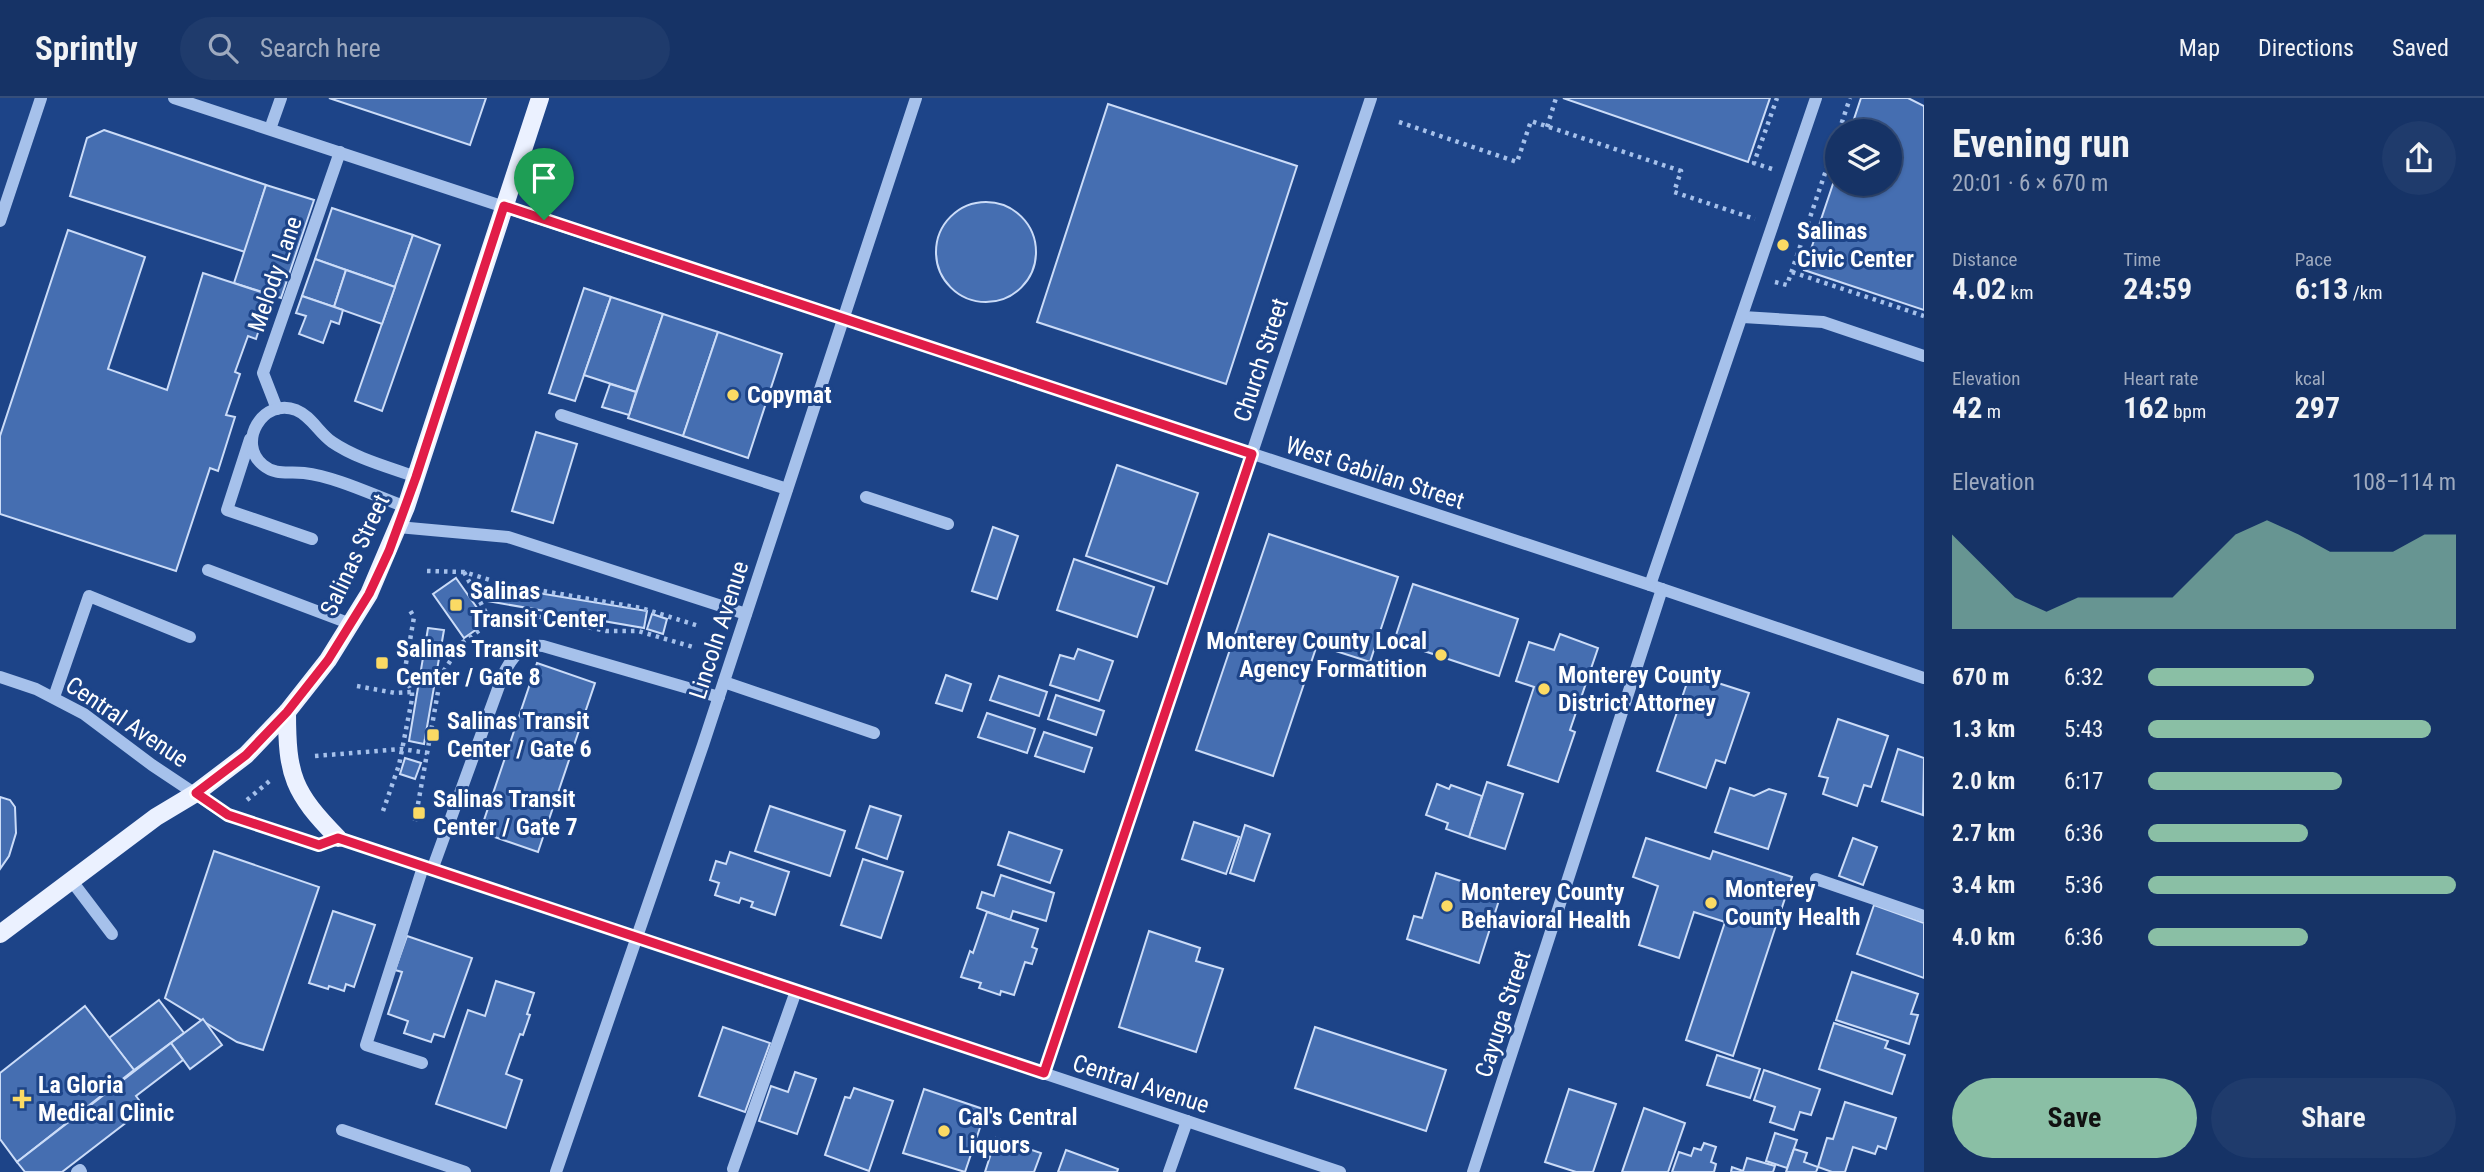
<!DOCTYPE html>
<html lang="en">
<head>
<meta charset="utf-8">
<style>
  body { margin:0; font-family:"Roboto Condensed",sans-serif; background:#1f3b6c; color:#f1f3f6; height:100vh; display:flex; flex-direction:column; font-size:26px; white-space:nowrap }
  * { box-sizing:border-box; margin:0 }
  p { font-size:23px; color:#9eaabf }
  .icon { flex:none; width:38px; height:38px; fill:none; stroke:currentColor; stroke-width:2; stroke-linecap:round; stroke-linejoin:round }
  .map { position:relative; flex:1; overflow:hidden }
  .details { display:flex; flex-direction:column; background:#163366; width:560px }
  .details>* { flex:none }
  .buttons { position:absolute; left:1825px; top:21px; display:grid; gap:14px }
  .buttons a { display:grid; place-items:center; width:77px; height:77px; border-radius:50%; background:#163366; box-shadow:0 2px 5px #0004,0 0 0 2px #354e7a; font-size:35px }
  .pin { position:absolute; display:grid; place-items:center; width:60px; height:60px; color:#fff; margin:-72px -30px; border-radius:50% 50% 50% 0; rotate:-45deg; box-shadow:0 0 7px #0007 }
  .pin .icon { rotate:45deg }
  .round { display:grid; place-items:center; flex:none; width:74px; height:74px; border-radius:37px; background:#1f3b6c }
  .head { display:flex; align-items:center; justify-content:space-between; height:119px; padding:0 28px }
  h1 { font-size:38px; font-weight:700; line-height:52px }
  .figures { display:grid; grid-template-columns:repeat(3,1fr); gap:10px; height:119px; padding:7px 28px }
  .figures div { display:grid; align-content:center }
  .figures b { font-size:30px; font-weight:700 }
  .figures small { font-size:19px; font-weight:400 }
  .figures p { font-size:19px }
  .chart { height:196px; padding:14px 28px }
  .chart p { display:flex; justify-content:space-between }
  .chart svg { width:100%; height:126px; margin-top:7px; fill:#8abfa5; opacity:.7 }
  .cta { display:flex; gap:14px; margin-top:auto; padding:14px 28px }
  .cta a { flex:1; height:80px; border-radius:42px; background:#8abfa5; color:#111; font-size:28px; font-weight:700; line-height:80px; text-align:center }
  .cta a+a { background:#1f3b6c; color:#f1f3f6 }
  ul { padding:0 28px; list-style:none; font-size:23px }
  li { display:grid; grid-template-columns:112px 84px 1fr; align-items:center; height:52px }
  li i { height:18px; border-radius:9px; background:#8abfa5 }
  header { display:flex; align-items:center; gap:42px; box-sizing:border-box; height:98px; padding:0 35px; background:#163366; border-bottom:2px solid #354e7a }
  header strong { font-size:33px }
  nav { display:flex; gap:38px; margin-inline-start:auto; font-size:24px }
  .search { width:490px; height:63px; background:#1f3b6c; display:flex; align-items:center; gap:18px; box-sizing:border-box; padding:0 24px; border-radius:38px; color:#9eaabf; font-size:26px }
  main { display:flex; flex:1; min-height:0 }
  .map>svg:first-child { display:block }
  .building { fill:#456eb1; stroke:#cbdcf8; stroke-width:2 }
  .lines { fill:none; stroke-linecap:round; stroke-linejoin:round }
  .path { stroke:#a6c1eb; stroke-width:4.5; stroke-dasharray:3.5 5; stroke-linecap:butt }
  .minor { stroke:#a6c1eb; stroke-width:12 }
  .major { stroke:#ebf1ff; stroke-width:18 }
  .route-casing { stroke:#fff; stroke-width:14 }
  .route { stroke:#e11d48; stroke-width:9 }
  .poi-dot { fill:#fbda64; stroke:#1d4488; stroke-width:2.5 }
  .labels { text-anchor:middle; dominant-baseline:central; stroke-width:6; stroke-linejoin:round; paint-order:stroke }
  .poi-label { font-size:24px; font-weight:bold; fill:#fff; stroke:#1d4488; text-anchor:start }
  .street-label { font-size:24px; fill:#fff; stroke:#1d4488 }
</style>
</head>
<body>
<header>
<strong>Sprintly</strong>
<div class="search"><svg class="icon" aria-label="search" viewBox="0 0 24 24"><circle cx="10" cy="10" r="6"/><path d="M15 15l6 6"/></svg>Search here</div>
<nav><a>Map</a><a>Directions</a><a>Saved</a></nav>
</header>
<main>
<div class="map">
<svg width="1924" height="1074" viewBox="0 0 1924 1074">
  <rect width="100%" height="100%" fill="#1d4488"/>
  <g class="building">
    <polygon points="329,0 486,0 470,47"/>
    <polygon points="1563,0 1770,0 1748,64"/>
    <polygon points="1861,0 1908,0 1924,8 1924,212 1804,172 1838,71 1838,86 1890,86 1890,33 1850,33"/>
    <polygon points="1108,6 1297,68 1226,286 1037,224"/>
    <polygon points="104,32 266,87 245,154 70,98 87,40"/>
    <polygon points="266,87 314,102 281,200 234,185"/>
    <circle cx="986" cy="154" r="50"/>
    <polygon points="332,110 413,137 395,189 315,161"/>
    <polygon points="68,132 145,159 108,271 167,292 203,175 270,197 256,241 248,238 235,274 240,276 226,317 235,319 218,373 210,370 176,473 0,416 0,338"/>
    <polygon points="413,137 440,147 382,313 355,303"/>
    <polygon points="315,161 346,172 334,209 302,198"/>
    <polygon points="346,172 395,189 382,226 334,209"/>
    <polygon points="584,190 611,199 575,303 549,295"/>
    <polygon points="302,198 343,212 339,226 331,223 323,245 299,236 306,218 296,215"/>
    <polygon points="611,199 663,216 636,294 584,277"/>
    <polygon points="663,216 718,234 683,338 628,320"/>
    <polygon points="718,234 782,256 748,360 683,338"/>
    <polygon points="610,286 636,294 629,317 602,309"/>
    <polygon points="536,334 577,346 553,425 512,413"/>
    <polygon points="1117,367 1198,395 1167,486 1086,458"/>
    <polygon points="993,429 1018,438 997,501 972,493"/>
    <polygon points="1269,436 1398,479 1370,564 1317,547 1273,678 1196,652"/>
    <polygon points="1074,461 1154,489 1137,539 1057,512"/>
    <polygon points="456,480 487,524 464,540 433,496"/>
    <polygon points="1413,486 1518,521 1499,578 1394,543"/>
    <polygon points="490,487 647,513 644,530 487,503"/>
    <polygon points="652,516 667,521 663,536 647,531"/>
    <polygon points="428,530 444,532 424,646 409,643"/>
    <polygon points="1560,536 1598,550 1570,632 1575,634 1558,684 1508,667 1534,589 1516,583 1529,544 1554,552"/>
    <polygon points="1078,551 1113,563 1099,603 1050,587 1060,557 1074,561"/>
    <polygon points="537,565 595,585 538,754 480,734"/>
    <polygon points="1690,576 1749,595 1725,665 1716,662 1706,690 1657,673"/>
    <polygon points="946,577 971,586 962,613 936,605"/>
    <polygon points="999,578 1047,594 1039,618 990,602"/>
    <polygon points="1056,597 1104,613 1096,637 1048,621"/>
    <polygon points="987,615 1035,631 1027,655 978,639"/>
    <polygon points="1838,621 1888,638 1871,689 1864,687 1857,708 1823,696 1828,680 1819,678"/>
    <polygon points="1044,634 1092,650 1084,674 1035,658"/>
    <polygon points="1898,651 1924,660 1923,717 1882,703"/>
    <polygon points="405,660 421,665 415,681 400,676"/>
    <polygon points="1487,684 1523,696 1505,751 1469,739"/>
    <polygon points="1437,686 1449,691 1451,687 1482,698 1469,739 1446,731 1448,725 1426,717"/>
    <polygon points="1730,690 1754,698 1769,691 1786,696 1768,751 1715,734"/>
    <polygon points="0,699 10,702 15,709 16,735 9,758 0,771"/>
    <polygon points="770,708 845,733 830,778 755,753"/>
    <polygon points="870,708 901,718 887,761 856,750"/>
    <polygon points="1194,724 1239,739 1226,776 1182,761"/>
    <polygon points="1245,727 1270,736 1254,783 1230,775"/>
    <polygon points="1009,734 1062,752 1050,785 998,767"/>
    <polygon points="1646,740 1710,761 1713,753 1792,779 1733,958 1686,942 1725,824 1694,814 1679,860 1639,847 1658,788 1633,779"/>
    <polygon points="1853,740 1877,749 1863,787 1839,778"/>
    <polygon points="214,753 319,789 263,952 237,944 165,900"/>
    <polygon points="730,754 789,774 775,817 751,809 753,804 741,800 739,805 715,797 719,785 710,782 716,763 726,766"/>
    <polygon points="863,761 903,774 881,840 841,827"/>
    <polygon points="1436,775 1501,796 1479,865 1407,841 1414,818 1422,820"/>
    <polygon points="1001,777 1054,795 1046,823 1013,813 1010,822 977,810 982,794 994,798"/>
    <polygon points="1874,807 1924,825 1924,880 1857,856"/>
    <polygon points="333,813 375,827 354,889 346,886 344,893 329,888 328,891 309,885"/>
    <polygon points="987,814 1038,831 1032,849 1037,851 1032,866 1025,864 1014,897 1001,893 1000,897 979,890 981,885 961,879 970,853 973,855"/>
    <polygon points="1149,833 1200,850 1196,863 1223,871 1196,954 1119,929"/>
    <polygon points="407,838 472,860 444,939 434,936 431,944 404,935 408,923 388,916 402,874 395,872"/>
    <polygon points="1852,874 1918,896 1911,916 1918,917 1909,946 1836,922"/>
    <polygon points="496,883 534,895 527,916 530,917 523,937 520,936 506,976 522,982 506,1030 436,1006 468,912 485,918"/>
    <polygon points="159,902 184,935 134,972 109,940"/>
    <polygon points="85,908 134,972 17,1064 0,1041 0,975"/>
    <polygon points="203,921 222,947 190,971 171,945"/>
    <polygon points="1834,925 1888,943 1885,950 1905,957 1892,996 1819,971"/>
    <polygon points="723,929 770,945 745,1014 699,998"/>
    <polygon points="1315,929 1446,972 1426,1033 1295,990"/>
    <polygon points="171,945 183,962 136,998 145,1010 62,1074 25,1074 17,1064"/>
    <polygon points="1717,957 1760,971 1750,1000 1707,987"/>
    <polygon points="1764,972 1820,991 1811,1017 1800,1014 1794,1032 1770,1024 1775,1009 1754,1002"/>
    <polygon points="795,974 816,981 797,1036 759,1023 771,988 788,994"/>
    <polygon points="854,990 893,1003 869,1073 825,1057 845,999 850,1000"/>
    <polygon points="924,991 986,1012 965,1074 903,1055"/>
    <polygon points="1569,991 1616,1006 1593,1074 1576,1074 1545,1064"/>
    <polygon points="1845,1004 1896,1020 1886,1051 1878,1048 1875,1056 1853,1049 1845,1074 1832,1074 1818,1069 1827,1040 1833,1041"/>
    <polygon points="1644,1010 1685,1025 1668,1074 1622,1074"/>
    <polygon points="1775,1035 1797,1042 1787,1070 1766,1063"/>
    <polygon points="996,1040 1041,1055 1034,1074 985,1074"/>
    <polygon points="1704,1045 1716,1049 1711,1064 1716,1066 1714,1074 1672,1074 1679,1054 1691,1058 1694,1050 1701,1052"/>
    <polygon points="1794,1051 1807,1055 1804,1064 1818,1069 1816,1074 1786,1074"/>
    <polygon points="1066,1052 1118,1071 1117,1074 1058,1074"/>
    <polygon points="1747,1060 1775,1068 1773,1074 1731,1074 1732,1069 1743,1073"/>
  </g>
  <g class="lines">
    <g class="path">
      <polyline points="1399,24 1517,64 1531,23 1681,73 1674,94 1755,121"/>
      <polyline points="1547,29 1556,0"/>
      <polyline points="1839,33 1850,0"/>
      <polyline points="1772,71 1754,65 1777,0"/>
      <polyline points="1792,174 1924,218"/>
      <polyline points="1775,184 1787,187 1838,37"/>
      <polyline points="427,473 464,474 503,486 641,510 699,528"/>
      <polyline points="464,474 491,524"/>
      <polyline points="408,550 453,558"/>
      <polyline points="357,588 395,595 412,594"/>
      <polyline points="315,658 402,651 427,655"/>
      <polyline points="247,702 272,681"/>
      <polyline points="383,713 399,667 412,601 412,594 404,577 414,519 408,509"/>
      <polyline points="415,723 441,577 463,544 491,524 522,515 606,533 638,533 693,549"/>
    </g>
    <g class="minor">
      <polyline points="174,0 1650,487 1924,580"/>
      <polyline points="270,31 281,0"/>
      <polyline points="0,123 41,0"/>
      <polyline points="1743,219 1823,224 1924,258"/>
      <polyline points="277,311 263,275 340,54"/>
      <polyline points="561,317 787,391"/>
      <polyline points="250,341 227,412 312,441"/>
      <polyline points="866,399 948,426"/>
      <path d="M406 409C375 398 337 379 304 375 289 373 276 378 263 367 236 345 263 299 296 312 311 318 319 335 332 344 357 361 389 369 416 379"/>
      <polyline points="398,429 508,439 746,516"/>
      <polyline points="208,472 351,526"/>
      <polyline points="1650,487 1816,0"/>
      <polyline points="0,579 36,591 84,616 152,667 227,717 319,747 338,740 1340,1074"/>
      <polyline points="724,584 874,635"/>
      <polyline points="54,599 89,498 190,539"/>
      <path d="M432 772 503 577C512 559 521 546 543 548L719 599"/>
      <polyline points="1816,781 1924,818"/>
      <polyline points="71,782 112,836"/>
      <polyline points="422,965 366,947 423,769"/>
      <polyline points="1044,975 1371,0"/>
      <polyline points="342,1032 465,1074"/>
      <polyline points="733,1071 796,893"/>
      <polyline points="77,1074 80,1072 81,1074"/>
      <polyline points="556,1074 703,647 916,0"/>
      <polyline points="1169,1074 1187,1023"/>
      <polyline points="1473,1074 1662,491"/>
    </g>
    <g class="major">
      <path d="M287 614C287 678 293 694 338 740"/>
      <polyline points="0,836 156,719 196,695 246,657 287,614 328,562 369,496 406,409 540,0"/>
    </g>
  </g>
  <g class="lines">
    <g class="route-casing">
      <polygon id="route" points="504,108 1252,356 1044,975 338,740 319,747 228,717 196,695 246,657 287,614 328,562 369,496 389,453 416,379"/>
    </g>
    <use href="#route" class="route"/>
  </g>
  <g class="poi-dot">
    <circle cx="1783" cy="147" r="7"/>
    <circle cx="733" cy="297" r="7"/>
    <rect x="449" y="500" width="14" height="14" rx="3.5"/>
    <circle cx="1441" cy="557" r="7"/>
    <rect x="375" y="558" width="14" height="14" rx="3.5"/>
    <circle cx="1544" cy="591" r="7"/>
    <rect x="426" y="630" width="14" height="14" rx="3.5"/>
    <rect x="412" y="708" width="14" height="14" rx="3.5"/>
    <circle cx="1711" cy="805" r="7"/>
    <circle cx="1447" cy="808" r="7"/>
    <path d="M18.5 990.5h7v7h7v7h-7v7h-7v-7h-7v-7h7z"/>
    <circle cx="944" cy="1033" r="7"/>
  </g>
  <g class="labels">
    <g class="poi-label">
      <text x="1797" y="133">Salinas<tspan x="1797" dy="28">Civic Center</tspan></text>
      <text x="747" y="297">Copymat</text>
      <text x="470" y="493">Salinas<tspan x="470" dy="28">Transit Center</tspan></text>
      <text x="1427" y="543" text-anchor="end">Monterey County Local<tspan x="1427" dy="28">Agency Formatition</tspan></text>
      <text x="396" y="551">Salinas Transit<tspan x="396" dy="28">Center / Gate 8</tspan></text>
      <text x="1558" y="577">Monterey County<tspan x="1558" dy="28">District Attorney</tspan></text>
      <text x="447" y="623">Salinas Transit<tspan x="447" dy="28">Center / Gate 6</tspan></text>
      <text x="433" y="701">Salinas Transit<tspan x="433" dy="28">Center / Gate 7</tspan></text>
      <text x="1725" y="791">Monterey<tspan x="1725" dy="28">County Health</tspan></text>
      <text x="1461" y="794">Monterey County<tspan x="1461" dy="28">Behavioral Health</tspan></text>
      <text x="38" y="987">La Gloria<tspan x="38" dy="28">Medical Clinic</tspan></text>
      <text x="958" y="1019">Cal's Central<tspan x="958" dy="28">Liquors</tspan></text>
    </g>
    <g class="street-label">
      <text transform="translate(275 176) rotate(-71)">Melody Lane</text>
      <text transform="translate(1261 262) rotate(-72)">Church Street</text>
      <text transform="translate(1375 375) rotate(18)">West Gabilan Street</text>
      <text transform="translate(355 457) rotate(-65)">Salinas Street</text>
      <text transform="translate(719 532) rotate(-72)">Lincoln Avenue</text>
      <text transform="translate(127 624) rotate(34)">Central Avenue</text>
      <text transform="translate(1503 916) rotate(-72)">Cayuga Street</text>
      <text transform="translate(1141 986) rotate(18)">Central Avenue</text>
    </g>
  </g>
</svg>
<div class="buttons">
<a><svg class="icon" aria-label="layers" viewBox="0 0 24 24"><path d="M12 4l9 5-9 5-9-5zM3 14l9 5 9-5"/></svg></a>
</div>
<div class="pin" style="left:544px;top:122px;background:#1e9e55"><svg class="icon" aria-label="arrive" viewBox="0 0 24 24"><path d="M6 21V4h12l-3 4 3 4H6"/></svg></div>
</div>
<section class="details">
<div class="head"><div><h1>Evening run</h1><p>20:01 · 6 × 670 m</p></div><a class="round"><svg class="icon" aria-label="share" viewBox="0 0 24 24"><path d="M12 15V3M7 8l5-5 5 5M5 13v7h14v-7"/></svg></a></div>
<div class="figures">
<div><p>Distance</p><b>4.02<small> km</small></b></div>
<div><p>Time</p><b>24:59</b></div>
<div><p>Pace</p><b>6:13<small> /km</small></b></div>
</div>
<div class="figures">
<div><p>Elevation</p><b>42<small> m</small></b></div>
<div><p>Heart rate</p><b>162<small> bpm</small></b></div>
<div><p>kcal</p><b>297</b></div>
</div>
<div class="chart"><p><span>Elevation</span>108–114 m</p>
<svg viewBox="0 0 160 44" preserveAspectRatio="none"><path d="M0 44V11L10 22L20 33L30 38L40 33L50 33L60 33L70 33L80 22L90 11L100 6L110 11L120 17L130 17L140 17L150 11L160 11V44z"/></svg>
</div>
<ul>
<li><b>670 m</b>6:32<i style="width:54%"></i></li>
<li><b>1.3 km</b>5:43<i style="width:92%"></i></li>
<li><b>2.0 km</b>6:17<i style="width:63%"></i></li>
<li><b>2.7 km</b>6:36<i style="width:52%"></i></li>
<li><b>3.4 km</b>5:36<i style="width:100%"></i></li>
<li><b>4.0 km</b>6:36<i style="width:52%"></i></li>
</ul>
<div class="cta"><a>Save</a><a>Share</a></div>
</section>
</main>
</body>
</html>
